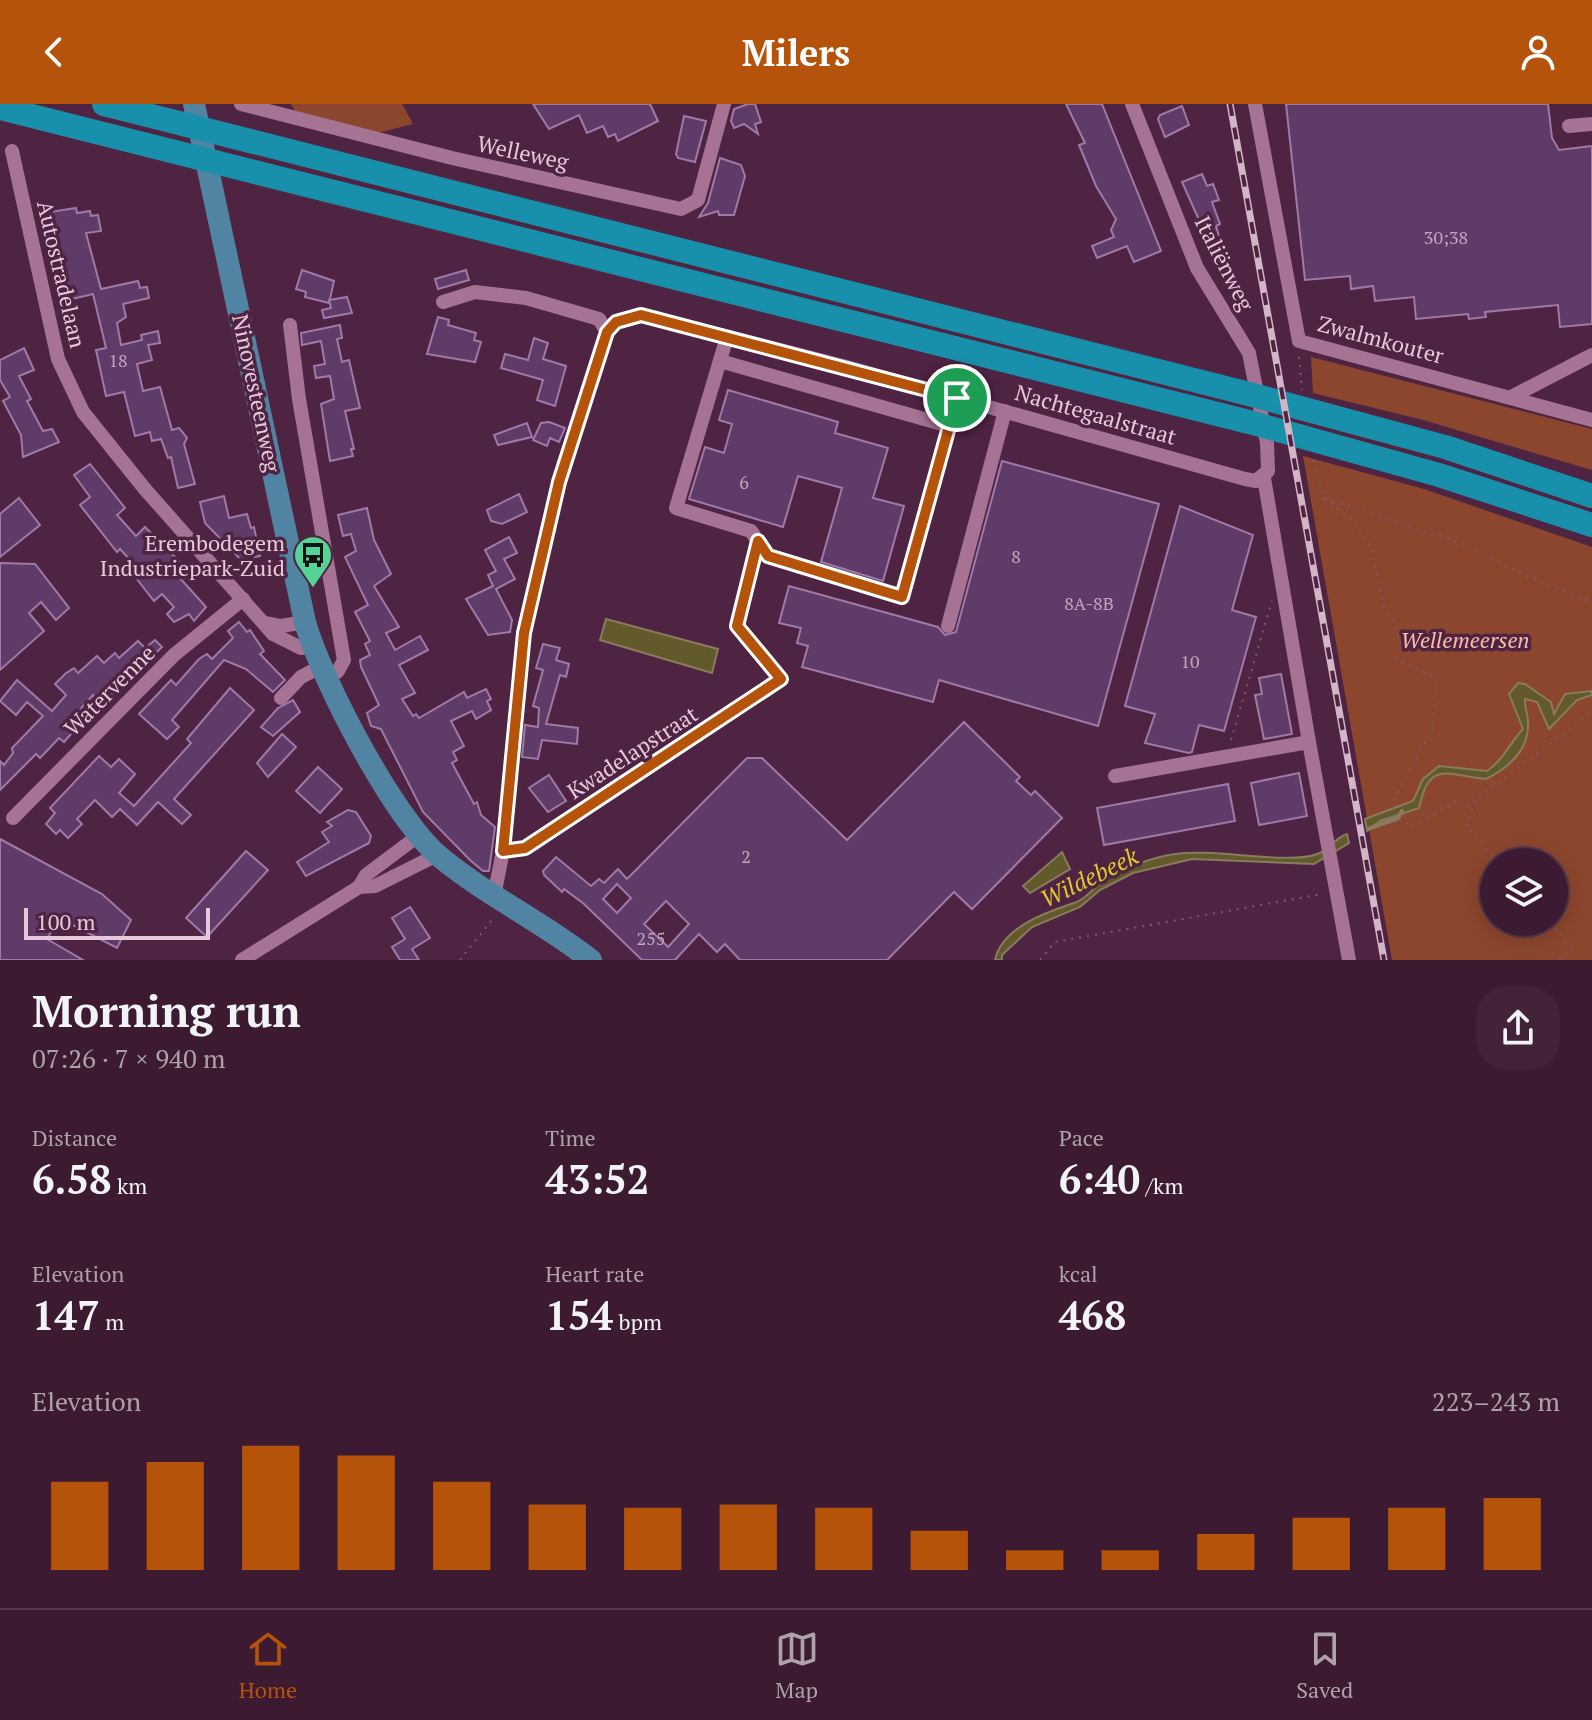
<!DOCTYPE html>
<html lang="en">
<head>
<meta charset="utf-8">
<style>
  body { margin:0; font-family:"PT Serif",serif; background:#42233a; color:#f1f3f6; height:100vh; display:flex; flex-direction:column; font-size:30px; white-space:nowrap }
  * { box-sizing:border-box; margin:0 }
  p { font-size:26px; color:#aca1ac }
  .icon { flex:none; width:44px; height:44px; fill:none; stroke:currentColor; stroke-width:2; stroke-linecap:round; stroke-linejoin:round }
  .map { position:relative; height:856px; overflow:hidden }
  .side { display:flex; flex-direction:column; background:#3b1a32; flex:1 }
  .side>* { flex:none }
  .buttons { position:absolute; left:1480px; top:744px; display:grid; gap:16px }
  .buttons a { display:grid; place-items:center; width:88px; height:88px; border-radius:50%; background:#3b1a32; box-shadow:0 4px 20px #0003,0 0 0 2px #54384d; font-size:40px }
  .scale { position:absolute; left:24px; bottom:20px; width:186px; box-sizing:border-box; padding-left:8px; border:4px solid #e5c9db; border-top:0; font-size:22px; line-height:28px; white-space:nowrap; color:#e5c9db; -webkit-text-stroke:6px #4f2342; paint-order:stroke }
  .pin { position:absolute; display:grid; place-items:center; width:68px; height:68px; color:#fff; margin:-34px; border:4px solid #fff; border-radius:50%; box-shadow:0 2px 8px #0007 }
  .round { display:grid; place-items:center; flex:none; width:84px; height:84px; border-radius:32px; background:#42233a }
  .head { display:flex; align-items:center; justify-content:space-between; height:136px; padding:0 32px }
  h1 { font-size:44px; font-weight:700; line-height:60px }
  .figures { display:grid; grid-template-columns:repeat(3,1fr); gap:12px; height:136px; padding:8px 32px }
  .figures div { display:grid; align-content:center }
  .figures b { font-size:40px; font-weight:700 }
  .figures small { font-size:22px; font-weight:400 }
  .figures p { font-size:22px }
  .chart { height:224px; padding:16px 32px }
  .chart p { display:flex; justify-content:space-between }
  .chart svg { width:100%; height:144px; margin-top:8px; stroke:#b45309; stroke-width:6 }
  header { display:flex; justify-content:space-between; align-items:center; height:104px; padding:0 32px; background:#b45309; color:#fff; font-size:36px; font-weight:700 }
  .dock { display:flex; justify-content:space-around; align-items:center; height:112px; border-top:2px solid #54384d; background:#3b1a32; font-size:22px; color:#aca1ac }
  .dock a { display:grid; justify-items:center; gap:4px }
  .dock .current { color:#b45309 }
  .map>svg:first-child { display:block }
  .green { fill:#8c462e; fill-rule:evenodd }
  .water { fill:#625a2a; stroke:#897b5f; stroke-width:2 }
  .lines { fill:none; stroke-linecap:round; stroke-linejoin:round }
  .stream { stroke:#897b5f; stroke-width:4 }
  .building { fill:#5e3c67; stroke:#9f7aa8; stroke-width:2; fill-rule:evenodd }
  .path { stroke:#7f5873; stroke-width:2; stroke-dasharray:2 6; stroke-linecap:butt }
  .minor { stroke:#a67395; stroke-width:14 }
  .major { stroke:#5184a2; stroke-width:22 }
  .highway { stroke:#188fab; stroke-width:24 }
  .rail-casing { stroke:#d3b5c8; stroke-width:7 }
  .rail { stroke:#4f2342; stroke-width:4; stroke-dasharray:12; stroke-linecap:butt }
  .route-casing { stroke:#fff; stroke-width:16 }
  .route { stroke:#b45309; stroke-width:10 }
  .labels { text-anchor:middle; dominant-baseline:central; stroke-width:7; stroke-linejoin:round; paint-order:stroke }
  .number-label { font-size:18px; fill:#c3a6be }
  .street-label { font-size:22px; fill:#e5c9db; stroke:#4f2342 }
  .poi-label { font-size:22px; fill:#e5c9db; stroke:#4f2342; text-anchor:end }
  .park-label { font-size:22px; font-style:italic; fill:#fcbda7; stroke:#4f2342 }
  .water-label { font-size:24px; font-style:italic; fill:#dfc72f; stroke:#4f2342 }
</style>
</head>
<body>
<header><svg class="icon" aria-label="back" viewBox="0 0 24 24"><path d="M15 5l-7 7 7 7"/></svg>Milers<svg class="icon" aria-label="person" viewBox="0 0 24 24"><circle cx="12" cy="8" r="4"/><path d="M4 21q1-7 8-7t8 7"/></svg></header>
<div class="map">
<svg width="1592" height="856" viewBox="0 0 1592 856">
  <rect width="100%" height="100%" fill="#4f2342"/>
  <g class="green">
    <polygon points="291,0 402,0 413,20 374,30 297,10"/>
    <polygon points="1311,253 1592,325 1592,366 1423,316 1313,289"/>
    <path d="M1303 352 1424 385 1592 443V856H1392ZM1494 758H1554V818H1494Z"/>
  </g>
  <g class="water">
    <polygon points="606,515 718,545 712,569 600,536"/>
    <path d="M1518 579 1525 580 1551 598 1554 610 1565 590 1592 587V591L1577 596 1549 625 1537 598 1525 595C1524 604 1529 612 1528 621 1528 647 1508 664 1486 675 1449 672 1429 654 1419 704L1380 717 1367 727 1365 715 1413 697 1423 675 1439 662 1487 667C1504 655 1509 640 1523 625L1509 590Z"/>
    <path d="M1347 730 1349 739 1314 760 1192 755 1133 769 1100 786 1080 803 1032 823 1002 851V856H995C1002 824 1044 809 1071 800 1084 797 1091 786 1101 779 1122 764 1150 754 1175 750 1213 744 1289 761 1317 750 1329 746 1335 734 1347 730Z"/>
    <polygon points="1062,748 1070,765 1030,789 1023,782"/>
  </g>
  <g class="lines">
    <polyline class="stream" points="1368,725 1398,714 1402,707"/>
  </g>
  <g class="building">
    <polygon points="533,0 650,0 658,17 618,37 615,30 608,33 603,22 587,29 579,11 549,25"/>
    <polygon points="748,0 755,0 761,18 755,20 758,30 744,20 734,24 731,17 734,5"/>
    <polygon points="1066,0 1102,0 1161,147 1134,158 1127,142 1097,154 1092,142 1114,133 1111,126 1116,115 1096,82 1079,41 1085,39"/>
    <polygon points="1286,0 1548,0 1552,34 1559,46 1592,42 1592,220 1560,223 1558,201 1485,208 1486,213 1469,215 1468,210 1416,215 1414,193 1375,197 1373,182 1351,185 1350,172 1305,176"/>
    <polygon points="1182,2 1189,21 1165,33 1158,15 1160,11"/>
    <polygon points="684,12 706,17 695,58 678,54 676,50"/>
    <polygon points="720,54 741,61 745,72 734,111 719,111 718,107 699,113 708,99"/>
    <polygon points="1202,70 1207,82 1213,80 1219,96 1212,98 1220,120 1216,122 1219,132 1208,136 1182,78"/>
    <polygon points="76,104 77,109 90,107 91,112 98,111 101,127 86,129 101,185 138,177 140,184 147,183 149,194 123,200 126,213 117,219 121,241 142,236 141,231 158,227 160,239 148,241 152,256 137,260 143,287 160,283 172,326 179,324 187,334 184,340 195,380 178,384 171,353 168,354 161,335 152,337 150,328 135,332 124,288 106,292 96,246 106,244 93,190 72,195 50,108"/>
    <polygon points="302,166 334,177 329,199 305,193 306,188 296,185"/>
    <polygon points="466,166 469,176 438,185 435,175"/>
    <polygon points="347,193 352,209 324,214 322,206 331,204 329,196"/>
    <polygon points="438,213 449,216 448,221 476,229 474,236 481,238 475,258 427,250"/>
    <polygon points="340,221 342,234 337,235 342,258 349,256 360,304 345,307 354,345 351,345 353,352 330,357 321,300 334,295 330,272 316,274 314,262 325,260 321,237 302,241 301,229"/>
    <polygon points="534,234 548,239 543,255 566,262 555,302 537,296 543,276 501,264 505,250 528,256"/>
    <polygon points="24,244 34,266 19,272 31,295 27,297 43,327 52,325 59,338 23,353 21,331 3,297 10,293 0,276 0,256"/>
    <polygon points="728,286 838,318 835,329 888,344 873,394 904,402 883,477 821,458 842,384 798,372 783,423 689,395 705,343 724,349 732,320 719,316"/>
    <polygon points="549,318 565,324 559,338 550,334 547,342 533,336 541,319"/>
    <polygon points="527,319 532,333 498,341 494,331"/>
    <polygon points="1002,357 1159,400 1098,622 939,576 933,598 802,563 808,542 797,539 801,524 779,519 789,482 938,523 945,531 956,528"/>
    <polygon points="90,360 125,404 117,411 136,432 145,423 179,457 171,464 206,503 194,517 189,510 174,518 167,510 174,503 162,490 154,497 136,474 142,469 120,445 117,448 80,401 90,393 74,371"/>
    <polygon points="519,390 527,408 502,420 491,417 487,406"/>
    <polygon points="224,392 229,414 247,410 251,424 254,423 260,452 241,456 205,419 200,398"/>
    <polygon points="19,394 40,421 0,453 0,410"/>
    <polygon points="1180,402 1253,431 1232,506 1256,513 1224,627 1199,621 1192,648 1189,649 1145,639 1155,610 1125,602"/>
    <polygon points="367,404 374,436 391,470 374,482 399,523 386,529 395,546 420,532 428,546 399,561 415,589 402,595 413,612 416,610 419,614 464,588 467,594 486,585 491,595 487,597 491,606 476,615 472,607 451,617 464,642 453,648 457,656 452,659 474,700 477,698 481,711 495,723 489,767 483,767 470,756 423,708 381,625 371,622 367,609 379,601 361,563 360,556 370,551 365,540 370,537 355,508 368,501 345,453 356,447 351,430 343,432 338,411"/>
    <polygon points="509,433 517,449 504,455 515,475 496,485 512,516 510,528 488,531 466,495 493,482 488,471 496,467 485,446"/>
    <polygon points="0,459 35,460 69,504 56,516 41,498 29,509 44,527 0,566"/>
    <polygon points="239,518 247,528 250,526 264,547 260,550 285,576 273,588 246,565 224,556 172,616 179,623 167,635 139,610 171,576 176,581 199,555 207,550 212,555 233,534 228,527"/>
    <polygon points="155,536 162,543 105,597 102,593 97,597 93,591 78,608 85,614 64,638 59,634 40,654 36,650 0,686 0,657 4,661 13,649 12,644 43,612 27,598 16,611 0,597 17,576 52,607 66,591 55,580 65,570 74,564 78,569 97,552 104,559 115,549 119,554 138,537 145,544"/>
    <polygon points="543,540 560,544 556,556 569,560 566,573 560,571 546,620 578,624 577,640 542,636 538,655 522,653 525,621 538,623 539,604 533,602 543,566 536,564"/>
    <polygon points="1281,570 1292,630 1264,635 1255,591 1262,590 1259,574"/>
    <polygon points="230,584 254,606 174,695 191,711 182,720 158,698 137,721 120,705 112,713 95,696 77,715 82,720 68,734 60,726 56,730 46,720 55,709 50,704 99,652 111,663 119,655 135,670 119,689 134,702 191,639 187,635"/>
    <polygon points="293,596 300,608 273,632 261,623 278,604"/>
    <path d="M964 618 1020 673 1016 677 1031 691 1035 687 1062 714 972 805 954 788 887 856H740L725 840 717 848 699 830 675 856H642L584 800 564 785 562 788 544 771 543 767 556 753 591 782 599 775 604 779 618 765 627 775 747 654H762L847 736ZM617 780 631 794 617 809 603 795ZM666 797 689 820 668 843 644 820Z"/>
    <polygon points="282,630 296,643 268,673 257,659"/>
    <polygon points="318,663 342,685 320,709 296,687"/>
    <polygon points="1299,669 1307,712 1259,721 1251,679"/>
    <polygon points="549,671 566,697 548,708 529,684"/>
    <polygon points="1228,680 1235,717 1104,741 1097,704"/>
    <polygon points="348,706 356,708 371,732 369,739 306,772 297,758 329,738 322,728 332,722 327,718"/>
    <polygon points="0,735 102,790 131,816 117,844 59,814 47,835 83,856 0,856"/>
    <polygon points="246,747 268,766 207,833 186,814"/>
    <polygon points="410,803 430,834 412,845 419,856 400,856 392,843 405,835 392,814"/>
  </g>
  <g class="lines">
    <g class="path">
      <polyline points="1299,253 1302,286"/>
      <polyline points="1313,356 1324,394 1351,415 1371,443 1384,502 1394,517 1400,539 1396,555 1436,574 1433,624 1393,698 1395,713 1413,723 1458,696 1473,705"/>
      <polyline points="1325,395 1456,437 1536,476 1592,498"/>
      <polyline points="1231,636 1272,497"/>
      <polyline points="1498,758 1467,722 1475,696 1592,608"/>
      <polyline points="1549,818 1571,843 1559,856"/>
      <polyline points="460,856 495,812"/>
      <polyline points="1040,856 1055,838 1322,790"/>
    </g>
    <g class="minor">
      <polyline points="241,0 452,54 681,105 698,96 724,0"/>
      <polyline points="1255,0 1299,237 1592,316"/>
      <polyline points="1569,22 1592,20"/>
      <polyline points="12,47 58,255 83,308 144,384 273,530 301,544 312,543"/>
      <polyline points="443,198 475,188 526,194 599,215 607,228"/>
      <polyline points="290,221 299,295 344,556 338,567 327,575"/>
      <polyline points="727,233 676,404 751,427 768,452 902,493 957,294"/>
      <polyline points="720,257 949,322"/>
      <polyline points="1513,292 1592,251"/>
      <polyline points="266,519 281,522 305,518"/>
      <polyline points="948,522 1005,307"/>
      <polyline points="281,594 301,573 320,563"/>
      <polyline points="1309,638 1349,856"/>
      <polyline points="1115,672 1309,638 1264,374"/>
      <polyline points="13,714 174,551 243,495"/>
      <polyline points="503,747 525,744 781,575 737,522 758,437"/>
      <polyline points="359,783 375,782 437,751"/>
      <polyline points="494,792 503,747 524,529 559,378 607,228 616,218 641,211 843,262 1245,375 1256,377 1268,367 1267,339 1249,249 1197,164 1132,0"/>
      <polyline points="242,856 359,783 366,771 418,732"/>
    </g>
    <path class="major" d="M194 0 305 518C322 577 394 715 440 753 487 792 543 818 591 856"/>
    <g class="highway">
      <polyline points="104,0 1245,289 1445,343 1592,392"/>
      <polyline points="0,4 1249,318 1439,371 1592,421"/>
    </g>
    <g class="rail-casing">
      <polyline id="rail" points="1230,0 1384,856"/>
    </g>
    <use href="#rail" class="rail"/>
  </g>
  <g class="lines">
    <g class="route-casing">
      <polygon id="route" points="641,211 957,294 902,493 768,452 758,437 737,522 781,575 525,744 503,747 524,529 559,378 607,228 616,218"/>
    </g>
    <use href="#route" class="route"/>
  </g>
  <defs>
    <g id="bus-pin" transform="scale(2)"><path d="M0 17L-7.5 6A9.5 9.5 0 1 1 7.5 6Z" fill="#53d396" stroke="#4f2342"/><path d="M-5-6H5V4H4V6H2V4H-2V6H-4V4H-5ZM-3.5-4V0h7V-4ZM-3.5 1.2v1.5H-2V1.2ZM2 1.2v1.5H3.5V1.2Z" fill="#111"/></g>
  </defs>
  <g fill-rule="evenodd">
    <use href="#bus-pin" x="313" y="451"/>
  </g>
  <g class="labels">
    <g class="number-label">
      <text x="1446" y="133">30;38</text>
      <text x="118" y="256">18</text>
      <text x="744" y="378">6</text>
      <text x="1016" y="452">8</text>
      <text x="1089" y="499">8A-8B</text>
      <text x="1190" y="557">10</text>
      <text x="746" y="752">2</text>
      <text x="651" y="834">255</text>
    </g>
    <g class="street-label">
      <text transform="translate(523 48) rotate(12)">Welleweg</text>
      <text transform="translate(1225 159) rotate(63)">Italiënweg</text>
      <text transform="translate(62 170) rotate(77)">Autostradelaan</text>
      <text transform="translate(1381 235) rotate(15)">Zwalmkouter</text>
      <text transform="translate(257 289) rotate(78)">Ninovesteenweg</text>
      <text transform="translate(1096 310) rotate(16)">Nachtegaalstraat</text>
      <text transform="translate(109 586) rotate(-45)">Watervenne</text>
      <text transform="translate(632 648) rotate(-33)">Kwadelapstraat</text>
    </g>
    <g class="poi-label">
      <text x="285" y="438">Erembodegem<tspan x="285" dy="25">Industriepark-Zuid</tspan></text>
    </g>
    <g class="park-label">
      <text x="1465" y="535">Wellemeersen</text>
    </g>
    <g class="water-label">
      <text transform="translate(1089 773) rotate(-26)">Wildebeek</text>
    </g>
  </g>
</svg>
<div class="buttons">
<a><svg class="icon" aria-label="layers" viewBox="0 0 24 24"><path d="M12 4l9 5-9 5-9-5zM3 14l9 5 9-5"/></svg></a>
</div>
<div class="scale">100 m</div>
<div class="pin" style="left:957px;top:294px;background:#1e9e55"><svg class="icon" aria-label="arrive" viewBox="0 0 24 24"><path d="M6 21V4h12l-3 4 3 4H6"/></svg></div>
</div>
<section class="side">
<div class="head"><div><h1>Morning run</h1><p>07:26 · 7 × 940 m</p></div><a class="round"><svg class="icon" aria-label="share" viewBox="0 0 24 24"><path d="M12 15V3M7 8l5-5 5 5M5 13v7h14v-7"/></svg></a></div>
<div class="figures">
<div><p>Distance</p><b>6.58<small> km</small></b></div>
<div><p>Time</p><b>43:52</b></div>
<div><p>Pace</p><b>6:40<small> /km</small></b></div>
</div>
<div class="figures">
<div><p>Elevation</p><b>147<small> m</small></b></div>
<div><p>Heart rate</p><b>154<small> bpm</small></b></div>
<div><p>kcal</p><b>468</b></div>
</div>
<div class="chart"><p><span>Elevation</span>223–243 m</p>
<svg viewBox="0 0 160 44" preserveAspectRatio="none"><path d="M5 44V17M15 44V11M25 44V6M35 44V9M45 44V17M55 44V24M65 44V25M75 44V24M85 44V25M95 44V32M105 44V38M115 44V38M125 44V33M135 44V28M145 44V25M155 44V22"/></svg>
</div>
</section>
<nav class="dock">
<a class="current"><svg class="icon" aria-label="home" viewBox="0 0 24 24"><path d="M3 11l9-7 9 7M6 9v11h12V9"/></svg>Home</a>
<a><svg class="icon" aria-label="map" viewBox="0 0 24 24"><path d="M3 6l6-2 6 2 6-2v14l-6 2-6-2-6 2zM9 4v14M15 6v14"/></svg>Map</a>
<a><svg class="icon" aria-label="saved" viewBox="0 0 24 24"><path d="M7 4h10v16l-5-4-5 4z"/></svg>Saved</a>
</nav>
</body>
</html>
